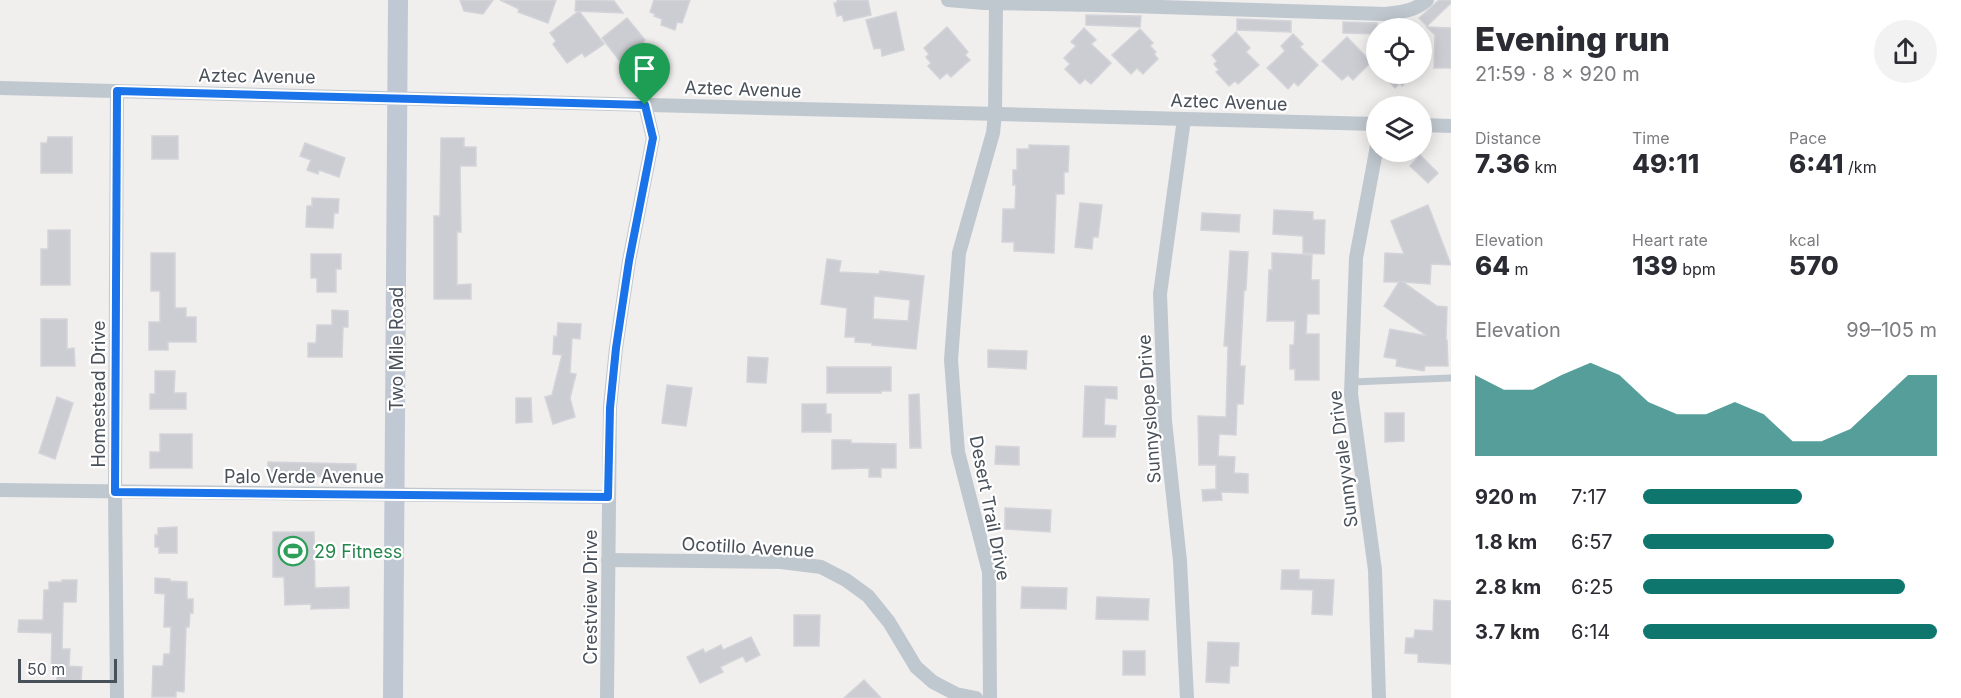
<!DOCTYPE html>
<html lang="en">
<head>
<meta charset="utf-8">
<style>
  body { margin:0; font-family:Inter,sans-serif; background:#f2f2f3; color:#2b2b33; height:100vh; display:flex; flex-direction:column; font-size:22px; white-space:nowrap }
  * { box-sizing:border-box; margin:0 }
  p { font-size:20px; color:#7c7c81 }
  .icon { flex:none; width:33px; height:33px; fill:none; stroke:currentColor; stroke-width:2; stroke-linecap:round; stroke-linejoin:round }
  .map { position:relative; flex:1; overflow:hidden }
  .drawer { display:flex; flex-direction:column; background:#fff; width:510px }
  .drawer>* { flex:none }
  .buttons { position:absolute; left:1366px; top:18px; display:grid; gap:12px }
  .buttons a { display:grid; place-items:center; width:66px; height:66px; border-radius:50%; background:#fff; box-shadow:0 3px 15px #0003; font-size:30px }
  .scale { position:absolute; left:18px; bottom:15px; width:99px; box-sizing:border-box; padding-left:6px; border:3px solid #48505a; border-top:0; font-size:16px; line-height:21px; white-space:nowrap; color:#48505a; -webkit-text-stroke:4px #fff; paint-order:stroke }
  .pin { position:absolute; display:grid; place-items:center; width:51px; height:51px; color:#fff; margin:-62px -26px; border-radius:50% 50% 50% 0; rotate:-45deg; box-shadow:0 0 6px #0007 }
  .pin .icon { rotate:45deg }
  .round { display:grid; place-items:center; flex:none; width:63px; height:63px; border-radius:32px; background:#f2f2f3 }
  .headline { display:flex; align-items:center; justify-content:space-between; height:102px; padding:0 24px }
  h1 { font-size:33px; font-weight:800; line-height:45px }
  .metrics { display:grid; grid-template-columns:repeat(3,1fr); gap:9px; height:102px; padding:6px 24px }
  .metrics div { display:grid; align-content:center }
  .metrics b { font-size:26px; font-weight:800 }
  .metrics small { font-size:16px; font-weight:400 }
  .metrics p { font-size:16px }
  .chart { height:168px; padding:12px 24px }
  .chart p { display:flex; justify-content:space-between }
  .chart svg { width:100%; height:108px; margin-top:6px; fill:#0f766e; opacity:.7 }
  ul { padding:0 24px; list-style:none; font-size:20px }
  li { display:grid; grid-template-columns:96px 72px 1fr; align-items:center; height:45px }
  li i { height:15px; border-radius:8px; background:#0f766e }
  main { display:flex; flex:1; min-height:0 }
  .map>svg:first-child { display:block }
  .building { fill:#cccdd3; stroke:#d3d4d9; stroke-width:1.5; fill-rule:evenodd }
  .lines { fill:none; stroke-linecap:round; stroke-linejoin:round }
  .lane { stroke:#c0c8cf; stroke-width:7 }
  .street { stroke:#c0c8cf; stroke-width:14 }
  .secondary { stroke:#c0c8d4; stroke-width:20 }
  .route-casing { stroke:#fff; stroke-width:12 }
  .route { stroke:#1a73e8; stroke-width:8 }
  .labels { text-anchor:middle; dominant-baseline:central; stroke-width:4.5; stroke-linejoin:round; paint-order:stroke }
  .street-label { font-size:18px; fill:#48505a; stroke:#fff }
  .leisure-label { font-size:18px; fill:#27864d; stroke:#fff; text-anchor:start }
</style>
</head>
<body>
<main>
<div class="map">
<svg width="1451" height="698" viewBox="0 0 1451 698">
  <rect width="100%" height="100%" fill="#f1eeee"/>
  <g class="building">
    <polygon points="460,0 493,0 483,14 464,11"/>
    <polygon points="500,0 556,0 548,23 518,12 519,9"/>
    <polygon points="576,0 614,1 623,13 575,11"/>
    <polygon points="654,0 690,0 682,23 677,22 675,30 661,25 662,19 654,16 655,14 650,12"/>
    <polygon points="837,0 868,0 871,15 844,21 842,15 837,16 834,3 837,3"/>
    <polygon points="1439,0 1451,0 1451,3 1427,26 1419,18"/>
    <polygon points="579,11 604,44 585,57 582,53 567,63 553,44 556,41 550,33"/>
    <polygon points="896,12 904,50 882,56 881,48 874,49 866,20"/>
    <polygon points="1086,15 1141,16 1140,27 1086,25"/>
    <polygon points="627,18 645,40 643,42 648,48 630,62 625,56 620,61 602,38"/>
    <polygon points="1237,19 1291,21 1291,32 1237,30"/>
    <polygon points="1343,22 1377,23 1377,34 1343,33"/>
    <polygon points="947,27 968,52 965,55 970,60 951,77 947,73 940,79 928,66 931,63 926,57 929,54 924,48"/>
    <polygon points="1427,27 1451,28 1451,68 1434,68 1435,35"/>
    <polygon points="1084,28 1096,40 1091,44 1111,63 1091,84 1085,79 1080,84 1065,69 1070,64 1064,58 1076,46 1071,42"/>
    <polygon points="1140,29 1153,43 1150,46 1156,52 1154,54 1158,59 1143,74 1137,68 1131,74 1112,55"/>
    <polygon points="1236,32 1250,48 1246,52 1259,65 1238,84 1235,81 1229,86 1216,72 1219,70 1214,64 1217,61 1212,55"/>
    <polygon points="1293,34 1303,44 1300,47 1318,65 1298,86 1294,82 1288,89 1267,68 1285,51 1281,46"/>
    <polygon points="1347,37 1371,62 1353,80 1348,75 1342,80 1322,61"/>
    <polygon points="1382,74 1416,74 1402,86 1400,83 1395,88"/>
    <rect x="152" y="136" width="26" height="23"/>
    <polygon points="48,137 72,137 72,173 41,173 41,143 47,143"/>
    <polygon points="441,138 464,138 464,147 476,147 476,166 460,166 461,232 457,232 457,285 471,284 471,299 434,299 434,216 440,216"/>
    <polygon points="305,143 345,158 339,177 319,170 318,174 307,170 311,160 300,156"/>
    <polygon points="1029,145 1069,146 1068,172 1064,172 1064,194 1056,194 1054,253 1014,251 1014,242 1002,242 1003,209 1015,209 1016,185 1013,185 1013,170 1017,170 1017,149 1029,149"/>
    <polygon points="1420,155 1438,173 1428,183 1410,166"/>
    <polygon points="312,198 339,199 338,213 334,213 333,228 306,227 307,206 312,206"/>
    <polygon points="1080,203 1102,205 1098,237 1093,237 1092,249 1075,247"/>
    <polygon points="1428,205 1451,265 1431,264 1430,284 1403,282 1437,306 1447,307 1446,339 1447,340 1448,366 1425,366 1424,371 1396,366 1397,359 1384,357 1390,329 1427,336 1384,306 1399,282 1384,282 1385,253 1404,254 1391,221"/>
    <polygon points="1274,210 1313,212 1313,220 1325,220 1324,254 1303,253 1303,236 1273,234"/>
    <polygon points="1202,213 1240,215 1239,232 1201,230"/>
    <polygon points="48,230 70,230 70,285 41,285 41,249 48,249"/>
    <polygon points="1230,251 1248,252 1246,290 1244,290 1240,366 1245,366 1243,404 1237,404 1236,435 1219,434 1218,456 1235,457 1234,473 1248,474 1248,493 1221,492 1222,500 1203,501 1202,490 1216,489 1216,465 1199,465 1198,416 1226,417 1228,346 1224,346"/>
    <polygon points="151,253 175,253 175,308 186,308 186,317 196,317 196,342 168,342 168,350 149,350 149,322 160,322 160,291 151,291"/>
    <polygon points="1272,253 1312,255 1311,280 1319,280 1319,314 1307,314 1306,334 1319,334 1319,380 1295,380 1295,369 1290,369 1290,345 1294,345 1295,321 1267,321 1269,270 1272,270"/>
    <polygon points="311,254 341,254 341,269 336,269 336,292 317,292 317,278 311,278"/>
    <path d="M827 259 841 261 839 272 879 274 880 271 924 276 916 349 872 345V343L855 342V337H845L847 308 821 304ZM874 296 910 300 908 321 873 319Z"/>
    <polygon points="332,310 348,311 348,327 343,327 342,357 308,357 308,343 316,343 317,325 332,325"/>
    <polygon points="41,319 67,319 67,349 74,348 75,366 41,366"/>
    <polygon points="558,323 581,324 580,339 572,338 570,373 576,374 570,398 575,417 553,424 545,397 552,395 562,355 553,354 554,336 557,337"/>
    <polygon points="988,350 1027,351 1026,369 988,367"/>
    <polygon points="748,357 768,358 766,383 747,382"/>
    <polygon points="827,367 891,367 891,391 881,391 881,393 827,393"/>
    <polygon points="155,371 175,371 174,393 186,393 186,409 150,409 150,394 155,394"/>
    <polygon points="667,385 692,388 686,426 662,423"/>
    <polygon points="1085,386 1117,387 1117,399 1105,398 1104,425 1116,426 1115,437 1083,437"/>
    <polygon points="919,394 921,448 910,448 909,395"/>
    <polygon points="57,397 73,403 55,459 39,453"/>
    <polygon points="516,398 531,398 532,422 516,423"/>
    <polygon points="802,404 826,404 826,414 831,414 831,432 802,432"/>
    <polygon points="1385,413 1404,413 1404,441 1385,442"/>
    <polygon points="160,434 192,434 192,468 150,468 150,452 160,452"/>
    <polygon points="832,440 851,440 851,443 896,444 896,468 881,468 881,477 869,477 869,468 832,469"/>
    <polygon points="996,446 1019,447 1019,465 995,464"/>
    <polygon points="268,462 356,464 356,477 268,476"/>
    <polygon points="1005,508 1051,510 1050,532 1005,529"/>
    <polygon points="177,527 177,553 159,553 159,547 155,547 155,535 158,535 158,528"/>
    <polygon points="273,532 314,532 315,588 349,587 349,608 311,609 311,604 285,605 284,577 273,577"/>
    <polygon points="1282,570 1299,570 1299,579 1334,580 1332,615 1312,614 1313,590 1281,589"/>
    <polygon points="155,578 170,579 170,581 187,582 187,599 193,599 193,613 190,613 189,627 186,627 184,692 176,691 176,697 152,697 153,666 163,666 164,654 170,654 171,627 164,627 165,594 155,593"/>
    <polygon points="62,580 77,580 76,602 63,602 62,649 70,649 69,666 82,667 81,682 57,682 57,674 51,674 52,633 18,632 19,620 43,620 44,590 49,590 49,582 62,582"/>
    <polygon points="1022,587 1067,588 1066,609 1021,608"/>
    <polygon points="1097,597 1149,599 1148,620 1096,619"/>
    <polygon points="1434,600 1451,601 1451,664 1418,662 1418,654 1405,653 1406,638 1414,638 1415,630 1433,631"/>
    <polygon points="794,615 820,615 819,646 794,646"/>
    <polygon points="751,637 760,655 746,662 743,656 720,667 723,672 700,683 687,657 703,649 705,653 721,645 723,650"/>
    <polygon points="1208,642 1239,643 1238,666 1230,666 1229,683 1206,682"/>
    <rect x="1123" y="651" width="22" height="24"/>
    <polygon points="864,680 881,698 844,698"/>
  </g>
  <g class="lines">
    <polyline class="lane" points="1352,382 1451,378"/>
    <g class="street">
      <polyline points="948,0 984,3 1097,5 1098,0"/>
      <path d="M1097 5 1386 14C1401 12 1415 11 1427 0"/>
      <polyline points="0,88 1377,124"/>
      <polyline points="1184,119 1160,294 1165,421 1180,561 1187,698"/>
      <polyline points="1422,125 1451,126"/>
      <polyline points="1377,146 1356,258 1351,394 1375,570 1379,698"/>
      <polyline points="0,490 608,497"/>
      <polyline points="608,560 781,562 821,567 846,580 868,596 889,622 916,667 933,682 956,694 976,698"/>
      <polyline points="117,698 115,492 117,91"/>
      <polyline points="607,698 610,407 616,348 629,261 653,138 645,105"/>
      <polyline points="990,698 989,572 958,452 951,360 959,253 993,133 995,114 996,3"/>
    </g>
    <polyline class="secondary" points="393,698 398,0"/>
  </g>
  <g class="lines">
    <g class="route-casing">
      <polygon id="route" points="117,91 645,105 653,138 629,261 616,348 610,408 608,497 115,492"/>
    </g>
    <use href="#route" class="route"/>
  </g>
  <defs>
    <g id="stadium-ring" transform="scale(1.5)"><circle r="9.5" fill="#fff" stroke="#2e9e5b" stroke-width="1.5"/><path d="M0-5a6.5 5 0 1 0 0 10a6.5 5 0 1 0 0-10ZM-3.5-1.8h7v3.6h-7Z" fill="#2e9e5b"/></g>
  </defs>
  <g fill-rule="evenodd">
    <use href="#stadium-ring" x="293" y="551"/>
  </g>
  <g class="labels">
    <g class="street-label">
      <text transform="translate(257 76) rotate(1)">Aztec Avenue</text>
      <text transform="translate(743 89) rotate(2)">Aztec Avenue</text>
      <text transform="translate(1229 102) rotate(2)">Aztec Avenue</text>
      <text transform="translate(396 349) rotate(-90)">Two Mile Road</text>
      <text transform="translate(98 394) rotate(-90)">Homestead Drive</text>
      <text transform="translate(1149 409) rotate(-94)">Sunnyslope Drive</text>
      <text transform="translate(1343 459) rotate(-97)">Sunnyvale Drive</text>
      <text x="304" y="476">Palo Verde Avenue</text>
      <text transform="translate(990 508) rotate(79)">Desert Trail Drive</text>
      <text transform="translate(748 547) rotate(3)">Ocotillo Avenue</text>
      <text transform="translate(590 597) rotate(-90)">Crestview Drive</text>
    </g>
    <g class="leisure-label">
      <text x="314" y="551">29 Fitness</text>
    </g>
  </g>
</svg>
<div class="buttons">
<a><svg class="icon" aria-label="locate" viewBox="0 0 24 24"><circle cx="12" cy="12" r="6"/><path d="M12 2v4M12 18v4M2 12h4M18 12h4"/></svg></a>
<a><svg class="icon" aria-label="layers" viewBox="0 0 24 24"><path d="M12 4l9 5-9 5-9-5zM3 14l9 5 9-5"/></svg></a>
</div>
<div class="scale">50 m</div>
<div class="pin" style="left:645px;top:105px;background:#1e9e55"><svg class="icon" aria-label="arrive" viewBox="0 0 24 24"><path d="M6 21V4h12l-3 4 3 4H6"/></svg></div>
</div>
<section class="drawer">
<div class="headline"><div><h1>Evening run</h1><p>21:59 · 8 × 920 m</p></div><a class="round"><svg class="icon" aria-label="share" viewBox="0 0 24 24"><path d="M12 15V3M7 8l5-5 5 5M5 13v7h14v-7"/></svg></a></div>
<div class="metrics">
<div><p>Distance</p><b>7.36<small> km</small></b></div>
<div><p>Time</p><b>49:11</b></div>
<div><p>Pace</p><b>6:41<small> /km</small></b></div>
</div>
<div class="metrics">
<div><p>Elevation</p><b>64<small> m</small></b></div>
<div><p>Heart rate</p><b>139<small> bpm</small></b></div>
<div><p>kcal</p><b>570</b></div>
</div>
<div class="chart"><p><span>Elevation</span>99–105 m</p>
<svg viewBox="0 0 160 44" preserveAspectRatio="none"><path d="M0 44V11L10 17L20 17L30 11L40 6L50 11L60 22L70 27L80 27L90 22L100 27L110 38L120 38L130 33L140 22L150 11L160 11V44z"/></svg>
</div>
<ul>
<li><b>920 m</b>7:17<i style="width:54%"></i></li>
<li><b>1.8 km</b>6:57<i style="width:65%"></i></li>
<li><b>2.8 km</b>6:25<i style="width:89%"></i></li>
<li><b>3.7 km</b>6:14<i style="width:100%"></i></li>
</ul>
</section>
</main>
</body>
</html>
